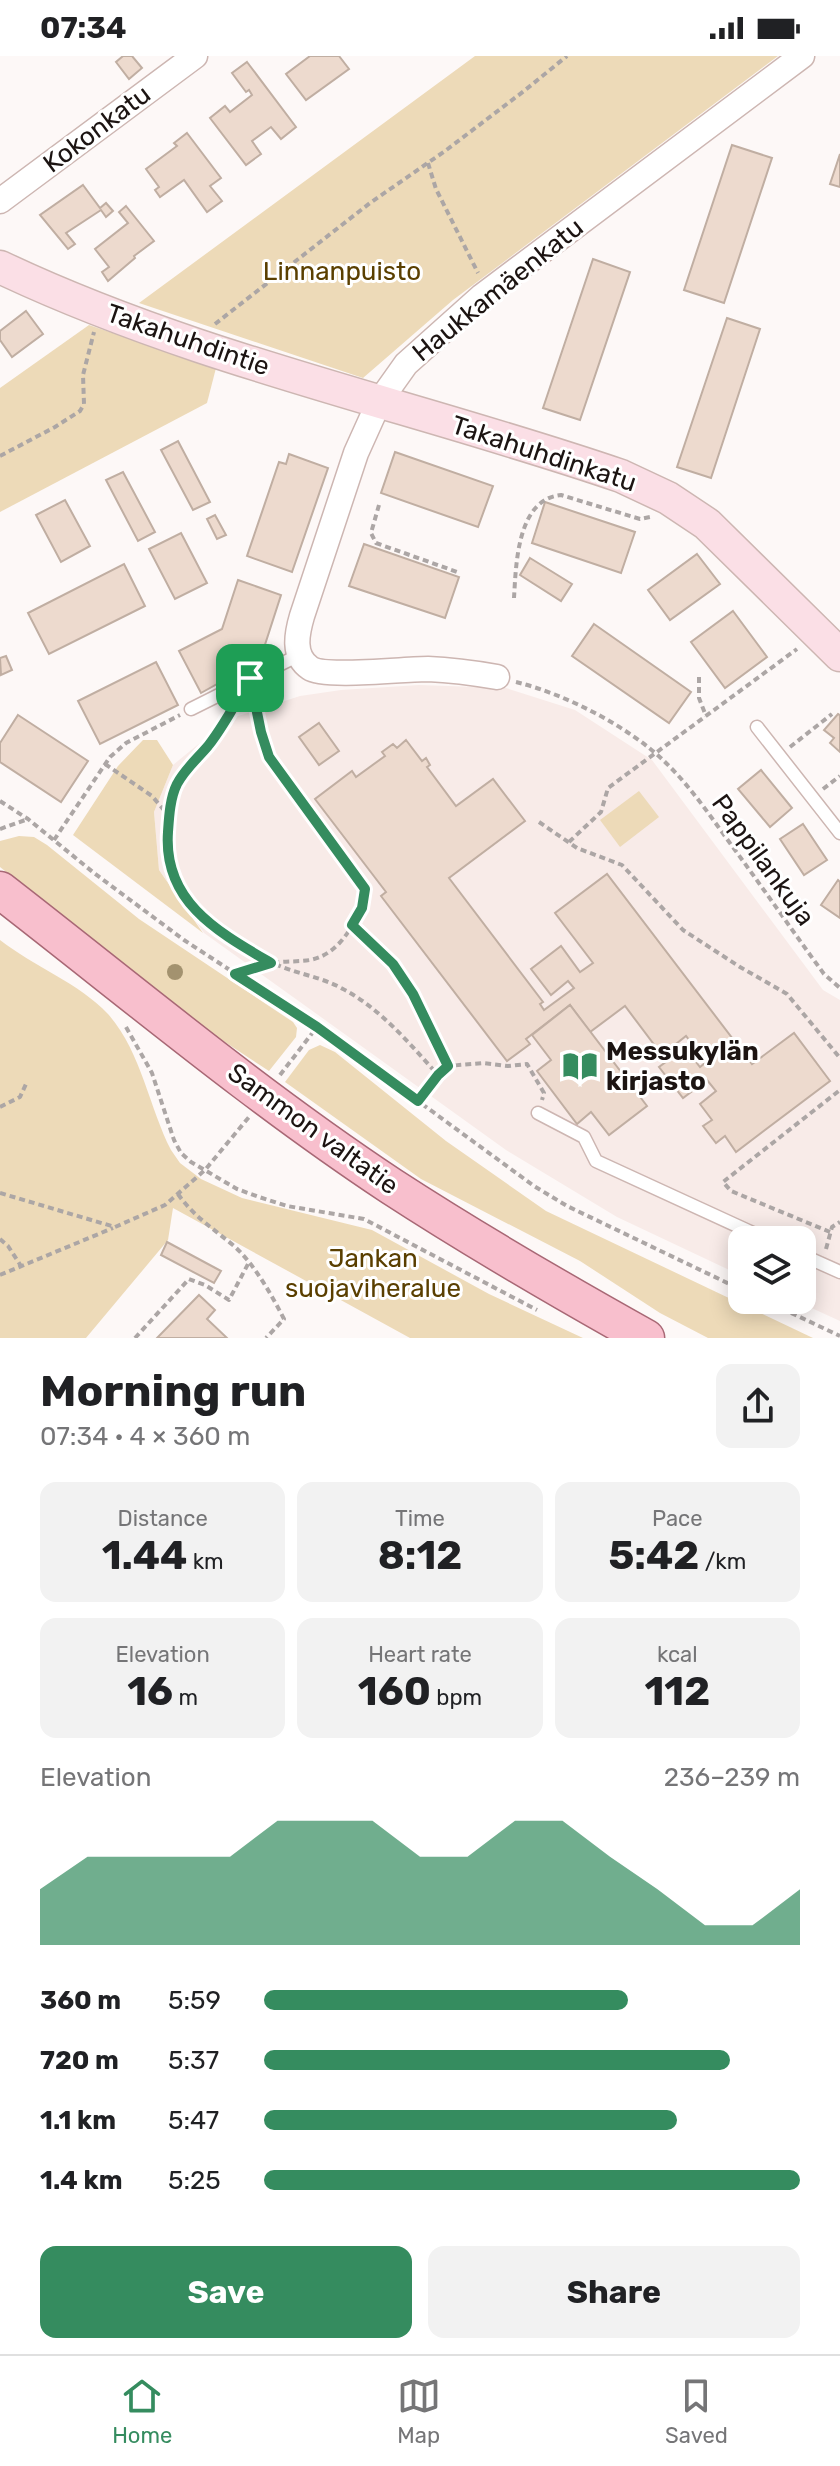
<!DOCTYPE html>
<html lang="en">
<head>
<meta charset="utf-8">
<style>
  body { margin:0; font-family:Rubik,sans-serif; background:#f2f2f2; color:#202124; height:100vh; display:flex; flex-direction:column; font-size:30px; white-space:nowrap }
  * { box-sizing:border-box; margin:0 }
  p { font-size:26px; color:#757577 }
  .icon { flex:none; width:44px; height:44px; fill:none; stroke:currentColor; stroke-width:2; stroke-linecap:round; stroke-linejoin:round }
  .map { position:relative; height:1282px; overflow:hidden }
  .details { display:flex; flex-direction:column; background:#fff; flex:1 }
  .details>* { flex:none }
  .fabs { position:absolute; left:728px; top:1170px; display:grid; gap:16px }
  .fabs a { display:grid; place-items:center; width:88px; height:88px; border-radius:16px; background:#fff; box-shadow:0 4px 20px #0003; font-size:40px }
  .pin { position:absolute; display:grid; place-items:center; width:68px; height:68px; color:#fff; margin:-34px; border-radius:16px; box-shadow:0 4px 12px #0006 }
  .round { display:grid; place-items:center; flex:none; width:84px; height:84px; border-radius:16px; background:#f2f2f2 }
  .head { display:flex; align-items:center; justify-content:space-between; height:136px; padding:0 40px }
  h1 { font-size:44px; font-weight:700; line-height:60px }
  .metrics { display:grid; grid-template-columns:repeat(3,1fr); gap:12px; height:136px; padding:8px 40px }
  .metrics div { display:grid; align-content:center; border-radius:16px; background:#f2f2f2; text-align:center }
  .metrics b { font-size:40px; font-weight:700 }
  .metrics small { font-size:22px; font-weight:400 }
  .metrics p { font-size:22px }
  .chart { height:224px; padding:16px 40px }
  .chart p { display:flex; justify-content:space-between }
  .chart svg { width:100%; height:144px; margin-top:8px; fill:#358c5f; opacity:.7 }
  .action { display:flex; gap:16px; margin-top:auto; padding:16px 40px }
  .action a { flex:1; height:92px; border-radius:16px; background:#358c5f; color:#fff; font-size:32px; font-weight:700; line-height:92px; text-align:center }
  .action a+a { background:#f2f2f2; color:#202124 }
  ul { padding:0 40px; list-style:none; font-size:26px }
  li { display:grid; grid-template-columns:128px 96px 1fr; align-items:center; height:60px }
  li i { height:20px; border-radius:10px; background:#358c5f }
  .status { display:flex; justify-content:space-between; align-items:center; height:56px; padding:0 40px; background:#fff; direction:ltr }
  .status svg { height:22px; fill:currentColor }
  .menu { display:flex; justify-content:space-around; align-items:center; height:112px; border-top:2px solid #e0e0e0; background:#fff; font-size:22px; color:#757577 }
  .menu a { display:grid; justify-items:center; gap:4px }
  .menu .selected { color:#358c5f }
  .map>svg:first-child { display:block }
  .built { fill:#f8ebe8 }
  .green { fill:#eddab8 }
  .building { fill:#eddace; stroke:#c0aea2; stroke-width:2 }
  .lines { fill:none; stroke-linecap:round; stroke-linejoin:round }
  .lane-casing { stroke:#cdb6b2; stroke-width:15 }
  .street-casing { stroke:#cdb6b2; stroke-width:27 }
  .secondary-casing { stroke:#cdb6b2; stroke-width:35 }
  .primary-casing { stroke:#a86875; stroke-width:39 }
  .path { stroke:#aca6a5; stroke-width:4; stroke-dasharray:6 4; stroke-linecap:butt }
  .lane { stroke:#fff; stroke-width:12 }
  .street { stroke:#fff; stroke-width:24 }
  .secondary { stroke:#fbdfe6; stroke-width:32 }
  .primary { stroke:#f8bfcd; stroke-width:36 }
  .tree { fill:#a3926f }
  .route-casing { stroke:#fff; stroke-width:16 }
  .route { stroke:#358c5f; stroke-width:10 }
  .labels { text-anchor:middle; dominant-baseline:central; stroke-width:6; stroke-linejoin:round; paint-order:stroke }
  .street-label { font-size:26px; fill:#1c1412; stroke:#fff }
  .park-label { font-size:26px; fill:#5a3f00; stroke:#fff }
  .poi-label { font-size:26px; font-weight:bold; fill:#1c1412; stroke:#fff; text-anchor:start }
</style>
</head>
<body>
<div class="status"><b>07:34</b><svg viewBox="0 0 49 12"><path d="M0 12V9h3v3zM5 12V6h3v6zM10 12V3h3v9zM15 12V0h3v12zM26 1h20v11H26zM47 4h2v5h-2z"/></svg></div>
<div class="map">
<svg width="840" height="1282" viewBox="0 0 840 1282">
  <rect width="100%" height="100%" fill="#fdf8f7"/>
  <polygon class="built" points="419,629 506,632 575,654 652,704 823,934 840,944 840,1265 794,1244 802,1244 802,1184 742,1184 742,1220 617,1161 506,1094 204,877 159,814 154,756 173,709 229,663 300,640 341,634"/>
  <g class="green">
    <polygon points="475,0 778,0 453,244 363,322 139,247"/>
    <polygon points="89,269 216,312 207,347 0,456 0,332"/>
    <polygon points="143,684 157,684 173,709 154,756 159,814 203,877 73,779 118,710"/>
    <polygon points="639,735 659,761 620,791 600,764"/>
    <polygon points="19,780 34,781 47,789 139,863 293,966 297,972 296,981 269,1015 190,963 0,811 0,785"/>
    <path d="M0 884C33 910 79 927 108 958 141 995 149 1051 171 1094L180 1107 201 1123 242 1142 372 1174 489 1238 583 1282H410L173 1152 168 1184 86 1282H0Z"/>
    <polygon points="320,989 335,996 446,1085 546,1155 813,1282 708,1282 660,1257 580,1205 421,1123 285,1026 309,994"/>
  </g>
  <g class="building">
    <polygon points="123,0 132,0 142,12 129,23 116,6"/>
    <polygon points="310,0 339,0 349,13 306,44 286,18"/>
    <polygon points="247,6 296,71 281,83 271,71 252,85 261,98 246,109 210,62 225,50 230,56 252,39 249,34 246,36 232,17"/>
    <polygon points="187,77 221,122 210,130 222,145 207,156 184,124 160,141 155,134 159,131 146,113 177,90 174,87"/>
    <polygon points="732,89 772,102 724,247 684,234"/>
    <polygon points="840,98 840,131 830,128"/>
    <polygon points="83,129 100,152 106,147 113,155 106,161 101,154 66,177 75,188 68,193 40,159"/>
    <polygon points="126,150 154,185 134,200 135,202 108,225 102,216 109,211 95,193 128,167 119,156"/>
    <polygon points="593,203 630,216 580,364 543,352"/>
    <polygon points="26,255 43,278 12,301 0,284 0,275"/>
    <polygon points="727,262 760,273 711,422 677,411"/>
    <polygon points="178,385 210,446 193,454 161,394"/>
    <polygon points="395,396 493,430 478,471 381,437"/>
    <polygon points="289,398 328,412 292,516 247,500 279,406 286,408"/>
    <polygon points="123,416 155,476 138,485 106,424"/>
    <polygon points="65,444 90,490 61,506 36,459"/>
    <polygon points="545,446 635,476 621,517 532,487"/>
    <polygon points="215,459 226,479 217,483 207,463"/>
    <polygon points="181,477 207,527 175,543 149,493"/>
    <polygon points="364,488 459,521 445,562 349,530"/>
    <polygon points="697,498 720,528 670,564 648,534"/>
    <polygon points="530,502 572,528 561,545 520,519"/>
    <polygon points="124,508 145,550 49,598 28,557"/>
    <polygon points="238,524 281,539 260,604 201,637 179,595 222,573"/>
    <polygon points="733,555 767,601 725,632 691,586"/>
    <polygon points="594,568 691,636 669,667 572,600"/>
    <polygon points="6,600 12,614 1,619 0,602"/>
    <polygon points="156,606 178,649 100,688 78,645"/>
    <polygon points="838,658 840,659 840,696 830,687 834,682 824,674"/>
    <polygon points="18,659 88,705 61,746 0,706 0,687"/>
    <polygon points="319,667 339,695 319,709 299,681"/>
    <polygon points="406,684 422,705 426,702 430,709 427,711 456,750 493,723 525,765 449,822 543,946 540,948 544,954 574,932 568,925 551,939 531,913 561,890 580,916 593,907 555,857 607,818 752,1008 794,977 830,1025 736,1096 725,1080 716,1087 703,1070 712,1064 700,1048 716,1035 707,1024 683,1042 659,1011 685,992 700,1011 706,1006 686,980 662,999 625,950 590,976 570,949 526,983 530,988 507,1005 381,840 386,836 315,743 352,715 356,721 385,700 382,696 393,688 397,692"/>
    <polygon points="761,714 792,752 770,771 738,733"/>
    <polygon points="803,768 827,804 804,819 780,783"/>
    <polygon points="838,824 840,826 840,862 821,849"/>
    <polygon points="570,949 647,1050 609,1079 591,1056 577,1068 537,1015 551,1004 532,979"/>
    <polygon points="167,1186 221,1215 214,1227 161,1199"/>
    <polygon points="199,1239 215,1254 207,1263 227,1282 157,1282"/>
  </g>
  <g class="lines">
    <g class="lane-casing">
      <g id="lane">
        <polyline points="191,653 299,599"/>
        <polyline points="757,671 840,777"/>
        <polyline points="538,1057 584,1081 596,1105 768,1184"/>
        <polyline points="802,1199 840,1216"/>
      </g>
    </g>
    <g class="street-casing">
      <g id="street">
        <polyline points="0,145 195,0"/>
        <path d="M497 621C474 617 452 614 428 613 405 613 324 622 310 612 292 600 297 577 302 560L356 397 379 346 406 308 482 240 802 0"/>
      </g>
    </g>
    <g class="secondary-casing">
      <path id="secondary" d="M0 211C198 305 414 349 621 420L668 442 707 468 840 599"/>
    </g>
    <g class="primary-casing">
      <path id="primary" d="M0 834C129 934 255 1040 391 1130 474 1184 560 1234 646 1282"/>
    </g>
    <g class="path">
      <polyline points="428,107 436,133 478,217"/>
      <polyline points="215,268 370,147 445,95 524,35 567,0"/>
      <polyline points="0,400 55,371 80,355 84,348 83,319 94,276"/>
      <polyline points="379,449 371,477 376,487 460,517"/>
      <path d="M514 542C516 509 517 443 561 439L640 463 650 461"/>
      <polyline points="699,621 699,642 706,660"/>
      <path d="M516 626C565 638 630 671 666 707 692 732 713 764 735 794 765 835 794 877 824 918L840 932"/>
      <path d="M235 649C227 662 218 677 208 689 196 703 181 715 175 733 144 819 200 875 275 908 297 918 322 921 343 933 381 953 410 988 438 1019"/>
      <polyline points="790,691 832,658"/>
      <polyline points="105,708 152,740 169,760"/>
      <polyline points="823,733 840,720"/>
      <polyline points="0,745 28,763 94,817 184,884 317,971 534,1130 567,1150 742,1234"/>
      <polyline points="539,766 577,792 622,809 683,874 740,911 787,938 840,1002"/>
      <polyline points="0,773 28,763"/>
      <polyline points="54,784 110,701 126,687 180,659"/>
      <polyline points="569,786 601,756 608,732 797,593"/>
      <polyline points="352,869 393,908 413,938 448,1010 483,1007 508,1010 527,1008 544,1037 542,1044"/>
      <path d="M235 918C247 915 259 908 271 907 284 905 297 906 310 904 342 898 360 861 365 833L269 701 254 640"/>
      <polyline points="126,971 152,1017 174,1084 181,1097 191,1106 237,1133 259,1141 287,1150 364,1163 537,1254"/>
      <polyline points="280,1019 317,971"/>
      <polyline points="418,1045 438,1019 448,1011"/>
      <polyline points="0,1051 20,1041 26,1028"/>
      <polyline points="0,1137 115,1171 165,1149 205,1114 249,1061"/>
      <path d="M178 1138C193 1160 214 1173 234 1190 255 1209 271 1238 284 1263L266 1282"/>
      <polyline points="830,1176 731,1135 723,1126 840,1034"/>
      <polyline points="0,1183 8,1190 21,1210"/>
      <polyline points="826,1193 832,1171 840,1166"/>
      <polyline points="0,1219 113,1172"/>
      <polyline points="764,1244 840,1280"/>
      <polyline points="135,1282 189,1223 205,1229 229,1244 248,1208"/>
    </g>
    <use href="#lane" class="lane"/>
    <use href="#street" class="street"/>
    <use href="#secondary" class="secondary"/>
    <use href="#primary" class="primary"/>
  </g>
  <circle class="tree" cx="175" cy="916" r="8"/>
  <g class="lines">
    <g class="route-casing">
      <path id="route" d="M250 622 261 676 269 701 365 833 362 852 352 869 393 908 413 938 448 1010 438 1019 418 1045 317 971 235 918 271 907C218 876 163 846 168 776 169 761 170 742 177 728 185 713 197 703 208 690 224 670 237 645 250 622Z"/>
    </g>
    <use href="#route" class="route"/>
  </g>
  <defs>
    <g id="library-bare" transform="scale(2.76)"><path d="M-6-4Q-3-5.5-.7-3.5V5Q-3 3-6 4ZM6-4Q3-5.5 .7-3.5V5Q3 3 6 4Z" fill="#358c5f" stroke="#fff" stroke-width="2.5" paint-order="stroke"/></g>
  </defs>
  <g fill-rule="evenodd">
    <use href="#library-bare" x="580" y="1010"/>
  </g>
  <g class="labels">
    <g class="street-label">
      <text transform="translate(97 73) rotate(-37)">Kokonkatu</text>
      <text transform="translate(498 234) rotate(-39)">Haukkamäenkatu</text>
      <text transform="translate(188 284) rotate(19)">Takahuhdintie</text>
      <text transform="translate(544 398) rotate(18)">Takahuhdinkatu</text>
      <text transform="translate(763 804) rotate(54)">Pappilankuja</text>
      <text transform="translate(313 1073) rotate(36)">Sammon valtatie</text>
    </g>
    <g class="park-label">
      <text x="342" y="215">Linnanpuisto</text>
      <text x="373" y="1202">Jankan<tspan x="373" dy="30">suojaviheralue</tspan></text>
    </g>
    <g class="poi-label">
      <text x="606" y="995">Messukylän<tspan x="606" dy="30">kirjasto</tspan></text>
    </g>
  </g>
</svg>
<div class="fabs">
<a><svg class="icon" aria-label="layers" viewBox="0 0 24 24"><path d="M12 4l9 5-9 5-9-5zM3 14l9 5 9-5"/></svg></a>
</div>
<div class="pin" style="left:250px;top:622px;background:#1e9e55"><svg class="icon" aria-label="arrive" viewBox="0 0 24 24"><path d="M6 21V4h12l-3 4 3 4H6"/></svg></div>
</div>
<section class="details">
<div class="head"><div><h1>Morning run</h1><p>07:34 · 4 × 360 m</p></div><a class="round"><svg class="icon" aria-label="share" viewBox="0 0 24 24"><path d="M12 15V3M7 8l5-5 5 5M5 13v7h14v-7"/></svg></a></div>
<div class="metrics">
<div><p>Distance</p><b>1.44<small> km</small></b></div>
<div><p>Time</p><b>8:12</b></div>
<div><p>Pace</p><b>5:42<small> /km</small></b></div>
</div>
<div class="metrics">
<div><p>Elevation</p><b>16<small> m</small></b></div>
<div><p>Heart rate</p><b>160<small> bpm</small></b></div>
<div><p>kcal</p><b>112</b></div>
</div>
<div class="chart"><p><span>Elevation</span>236–239 m</p>
<svg viewBox="0 0 160 44" preserveAspectRatio="none"><path d="M0 44V27L10 17L20 17L30 17L40 17L50 6L60 6L70 6L80 17L90 17L100 6L110 6L120 17L130 27L140 38L150 38L160 27V44z"/></svg>
</div>
<ul>
<li><b>360 m</b>5:59<i style="width:68%"></i></li>
<li><b>720 m</b>5:37<i style="width:87%"></i></li>
<li><b>1.1 km</b>5:47<i style="width:77%"></i></li>
<li><b>1.4 km</b>5:25<i style="width:100%"></i></li>
</ul>
<div class="action"><a>Save</a><a>Share</a></div>
</section>
<nav class="menu">
<a class="selected"><svg class="icon" aria-label="home" viewBox="0 0 24 24"><path d="M3 11l9-7 9 7M6 9v11h12V9"/></svg>Home</a>
<a><svg class="icon" aria-label="map" viewBox="0 0 24 24"><path d="M3 6l6-2 6 2 6-2v14l-6 2-6-2-6 2zM9 4v14M15 6v14"/></svg>Map</a>
<a><svg class="icon" aria-label="saved" viewBox="0 0 24 24"><path d="M7 4h10v16l-5-4-5 4z"/></svg>Saved</a>
</nav>
</body>
</html>
